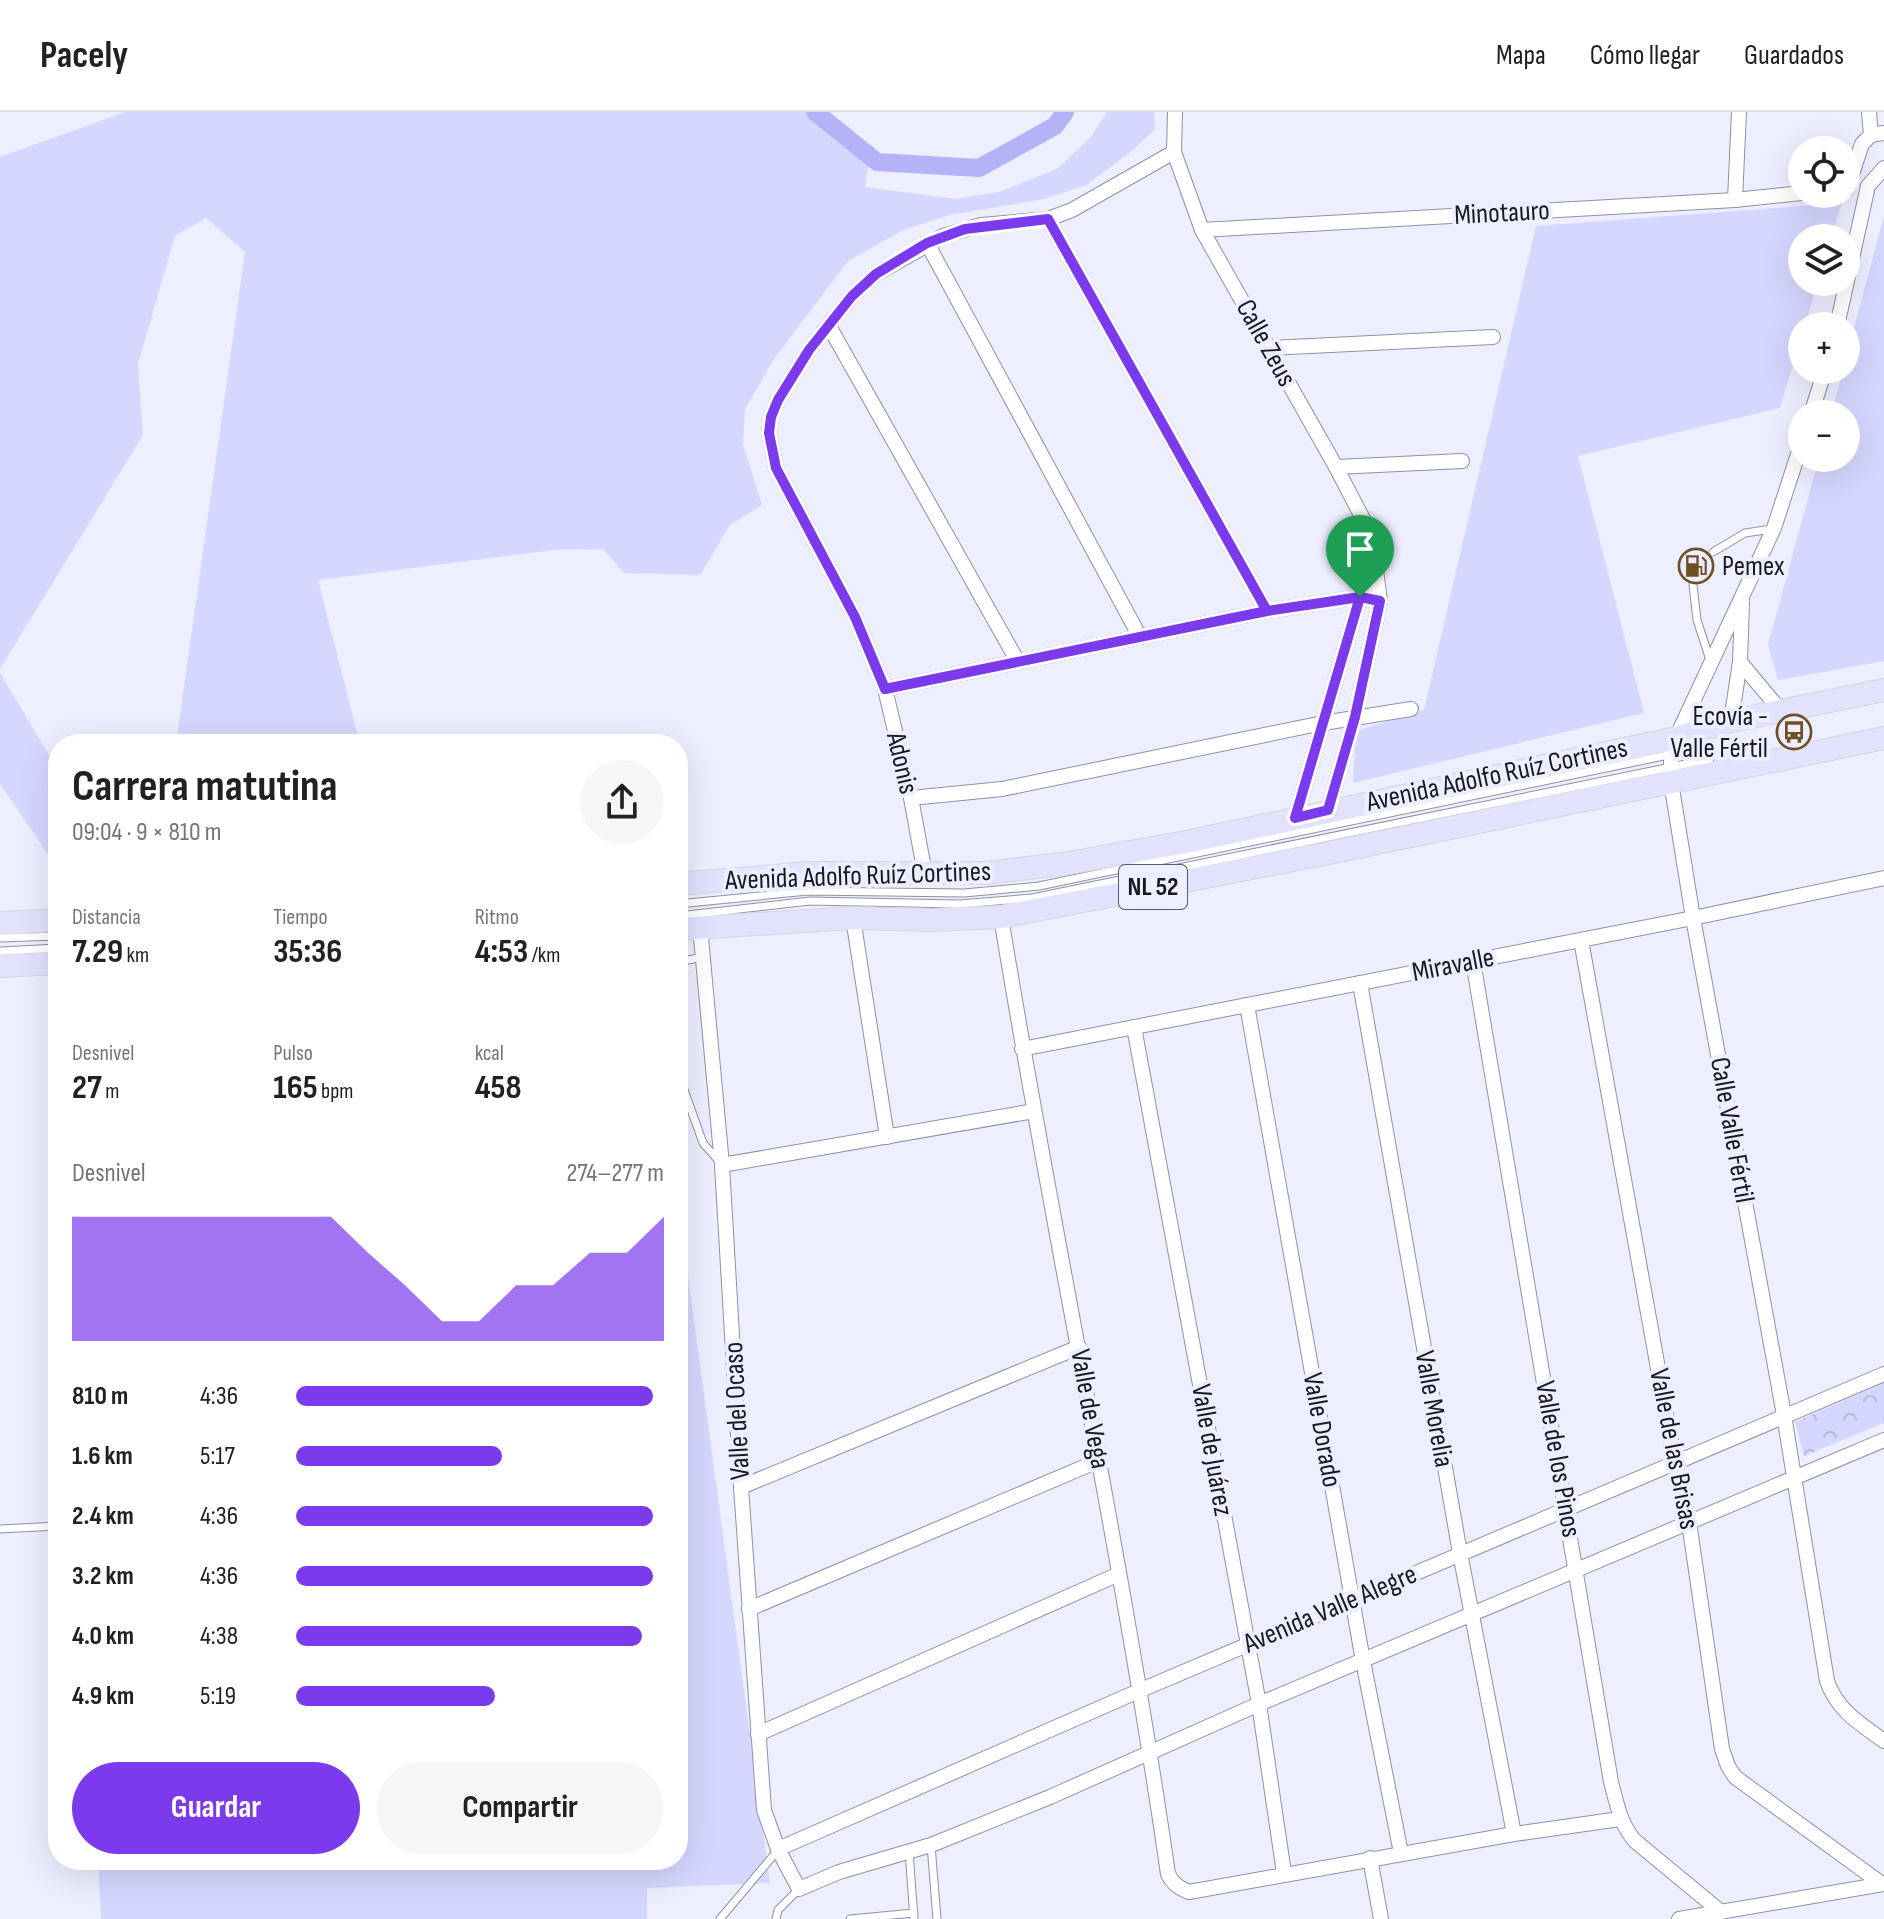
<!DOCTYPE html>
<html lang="es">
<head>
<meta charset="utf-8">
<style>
  body { margin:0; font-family:"Sofia Sans Condensed",sans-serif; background:#f6f6f6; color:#202124; height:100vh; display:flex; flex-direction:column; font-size:30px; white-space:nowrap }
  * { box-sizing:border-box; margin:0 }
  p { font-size:26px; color:#757577 }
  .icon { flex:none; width:44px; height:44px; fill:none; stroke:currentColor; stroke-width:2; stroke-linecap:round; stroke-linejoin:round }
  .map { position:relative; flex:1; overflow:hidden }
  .side { position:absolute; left:48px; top:622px; width:640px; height:1136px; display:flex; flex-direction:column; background:#fff; border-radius:32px; box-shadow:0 8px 32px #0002 }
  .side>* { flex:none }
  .controls { position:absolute; left:1788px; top:24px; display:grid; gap:16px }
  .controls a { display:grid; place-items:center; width:72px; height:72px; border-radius:50%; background:#fff; box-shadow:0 8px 32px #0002; font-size:40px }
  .pin { position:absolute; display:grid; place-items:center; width:68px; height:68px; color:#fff; margin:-82px -34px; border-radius:50% 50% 50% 0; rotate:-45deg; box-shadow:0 0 8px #0007 }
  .pin .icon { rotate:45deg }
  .round { display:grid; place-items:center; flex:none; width:84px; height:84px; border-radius:42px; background:#f6f6f6 }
  .summary { display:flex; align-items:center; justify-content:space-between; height:136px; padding:0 24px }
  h1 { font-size:44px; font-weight:700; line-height:60px }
  .stats { display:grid; grid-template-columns:repeat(3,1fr); gap:12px; height:136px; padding:8px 24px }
  .stats div { display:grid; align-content:center }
  .stats b { font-size:34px; font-weight:700 }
  .stats small { font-size:22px; font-weight:400 }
  .stats p { font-size:22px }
  .chart { height:224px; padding:16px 24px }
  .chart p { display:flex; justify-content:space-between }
  .chart svg { width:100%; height:144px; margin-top:8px; fill:#7c3aed; opacity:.7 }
  .action { display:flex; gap:16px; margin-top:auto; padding:16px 24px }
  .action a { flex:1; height:92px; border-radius:48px; background:#7c3aed; color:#fff; font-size:32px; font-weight:700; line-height:92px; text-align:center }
  .action a+a { background:#f6f6f6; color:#202124 }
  ul { padding:0 24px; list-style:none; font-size:26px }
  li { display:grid; grid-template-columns:128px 96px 1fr; align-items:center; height:60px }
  li i { height:20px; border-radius:10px; background:#7c3aed }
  header { display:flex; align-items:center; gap:48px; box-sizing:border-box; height:112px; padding:0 40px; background:#fff; border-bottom:2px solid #e0e0e0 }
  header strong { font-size:38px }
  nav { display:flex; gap:44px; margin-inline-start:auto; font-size:28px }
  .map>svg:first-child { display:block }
  .green { fill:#d6d7ff }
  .park { fill:url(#park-crowns) }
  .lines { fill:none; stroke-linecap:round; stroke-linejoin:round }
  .canal { stroke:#b4b3f7; stroke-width:18 }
  .service-casing { stroke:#9090a4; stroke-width:9 }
  .minor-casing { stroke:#9090a4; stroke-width:16 }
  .primary-casing { stroke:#d6d6d7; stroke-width:24 }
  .service { stroke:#fff; stroke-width:7 }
  .minor { stroke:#fff; stroke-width:14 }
  .primary { stroke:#e2e2ff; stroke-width:22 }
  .route-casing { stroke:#fff; stroke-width:16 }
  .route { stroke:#7c3aed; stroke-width:10 }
  .labels { text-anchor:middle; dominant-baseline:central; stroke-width:8; stroke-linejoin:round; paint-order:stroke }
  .shield { fill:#edeeff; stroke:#595a64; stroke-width:2 }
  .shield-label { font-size:26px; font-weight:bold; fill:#191a21 }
  .street-label { font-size:28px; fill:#191a21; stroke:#edeeff }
  .poi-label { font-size:28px; fill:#191a21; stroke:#edeeff; text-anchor:start }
</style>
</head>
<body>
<header>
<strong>Pacely</strong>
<nav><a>Mapa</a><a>Cómo llegar</a><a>Guardados</a></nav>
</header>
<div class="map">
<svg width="1884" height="1807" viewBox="0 0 1884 1807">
  <defs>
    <pattern id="park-crowns" width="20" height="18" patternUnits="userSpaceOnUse" patternTransform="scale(2)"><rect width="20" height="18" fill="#d6d7ff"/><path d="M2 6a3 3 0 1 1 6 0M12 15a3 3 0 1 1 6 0" fill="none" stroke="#b7b8da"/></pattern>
  </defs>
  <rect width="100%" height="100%" fill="#edeeff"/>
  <g class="green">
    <polygon points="125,0 815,0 871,35 865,75 955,87 999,80 1057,57 1091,25 1107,0 1154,0 1155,17 1132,39 1086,73 1044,87 950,103 903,118 848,149 774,247 745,297 743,333 762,393 730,413 700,463 624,461 603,437 553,438 318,468 360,632 176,632 245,140 206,106 175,124 138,252 143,323 0,557 0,45"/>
    <polygon points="1842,91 1831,126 1802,126 1802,170 1818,170 1805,214 1802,214 1802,223 1780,296 1578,344 1644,601 1353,671 1356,619 1424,598 1536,114"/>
    <polygon points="1884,104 1884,549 1778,568 1768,533 1819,346 1846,346 1846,302 1831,302 1843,258 1846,258 1846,245"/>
    <polygon points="0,561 58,658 58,740 50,745 0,672"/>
    <polygon points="678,1090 770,1771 647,1776 647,1807 101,1807 98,1748 678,1748"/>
  </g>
  <polygon class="park" points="1884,1271 1884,1311 1804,1344 1795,1310"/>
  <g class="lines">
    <polyline class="canal" points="815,0 877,50 979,56 1055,14 1065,0"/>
    <g class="service-casing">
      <g id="service">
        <polyline points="1713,440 1745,421 1772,417"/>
        <polyline points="1693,473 1697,508 1710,548"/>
        <polyline points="678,792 808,779 964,781 1039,774 1707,635"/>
        <polyline points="678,804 810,789 959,792 1032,786 1710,647"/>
        <polyline points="0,826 58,824"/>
        <polyline points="0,839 58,836"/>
        <polyline points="678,850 703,845"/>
        <polyline points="678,961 703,1031 718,1048"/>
        <polyline points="0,1417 58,1414"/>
        <polyline points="931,1733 937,1807"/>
        <polyline points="909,1739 914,1807"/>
        <polyline points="720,1807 778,1738"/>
        <polyline points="776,1807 778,1798 799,1777"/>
        <polyline points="850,1807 914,1801"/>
      </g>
    </g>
    <g class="minor-casing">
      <g id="minor">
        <polyline points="1175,0 1174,40 1202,118 1336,355 1363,407 1374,443 1380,489 1355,605 1328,698"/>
        <polyline points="1869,0 1871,23"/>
        <polyline points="1847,77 1862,32 1871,23 1884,21"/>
        <polyline points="1735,88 1739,0"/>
        <polyline points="1048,107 1267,499"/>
        <polyline points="1202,118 1735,88 1802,81"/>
        <polyline points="927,131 1140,525"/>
        <polyline points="829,214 1018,550"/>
        <polyline points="1837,214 1868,74 1884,56"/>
        <polyline points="1269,236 1493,225"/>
        <polyline points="1811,302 1825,258"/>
        <path d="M1802 330 1774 416 1676 626 1671 643V670L1693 806 1784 1303 1827 1569C1837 1598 1859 1611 1884 1629"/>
        <polyline points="1336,355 1462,349"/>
        <polyline points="1740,550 1781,599"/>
        <polyline points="885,577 1267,499 1360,485 1380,489"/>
        <polyline points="1731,609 1740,550 1742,490"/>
        <polyline points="911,686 1002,677 1323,611 1411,597"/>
        <polyline points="1295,706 1360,485 1376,457"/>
        <polyline points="925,762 911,686 885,577 855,505 776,356 769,321 771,305 778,288 809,238 852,184 876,162 943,124 981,113 1048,107 1072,98 1174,40"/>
        <path d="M1001 805C1053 1125 1122 1441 1168 1762 1173 1772 1179 1776 1189 1780L1514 1722 1620 1707"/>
        <polyline points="853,806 887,1025"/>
        <polyline points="700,815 722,1053 741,1375 764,1698 778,1737 799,1777 839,1760 931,1733 1050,1685 1259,1592 1884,1328"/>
        <polyline points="1581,828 1675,1351 1689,1410 1722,1637 1728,1654 1735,1665 1882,1772"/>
        <path d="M1473 849 1611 1670C1617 1692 1620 1712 1635 1729L1721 1800"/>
        <polyline points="1360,871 1460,1441 1514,1722"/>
        <polyline points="1247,893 1363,1549 1401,1741"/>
        <polyline points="1134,915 1259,1592 1284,1761"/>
        <polyline points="1022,937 1693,806 1884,766"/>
        <polyline points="722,1053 1034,999"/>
        <polyline points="741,1375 1079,1235"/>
        <polyline points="749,1497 1098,1349"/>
        <polyline points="758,1622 1119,1462"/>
        <polyline points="778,1737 1141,1578 1884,1262"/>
        <polyline points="1370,1746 1381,1807"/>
        <polyline points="1679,1807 1884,1772"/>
      </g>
    </g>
    <g class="primary-casing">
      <g id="primary">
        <polyline points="678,772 809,761 987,761 1069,751 1186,730 1676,626 1727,610 1884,578"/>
        <polyline points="0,811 58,808"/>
        <polyline points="678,817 853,806 932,808 1001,805 1334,740 1884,626"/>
        <polyline points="0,854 58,851"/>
      </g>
    </g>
    <use href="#service" class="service"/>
    <use href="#minor" class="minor"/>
    <use href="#primary" class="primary"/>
  </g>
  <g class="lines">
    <g class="route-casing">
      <polyline id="route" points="1360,485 1267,499 885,577 855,505 776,356 769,321 771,305 778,288 809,238 852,184 876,162 927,131 965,117 1048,107 1267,499 1360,485 1380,489 1355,605 1328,698 1295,706 1360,485"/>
    </g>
    <use href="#route" class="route"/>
  </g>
  <defs>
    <g id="fuel-ring" transform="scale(1.8)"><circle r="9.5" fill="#edeeff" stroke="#6d5024" stroke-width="1.5"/><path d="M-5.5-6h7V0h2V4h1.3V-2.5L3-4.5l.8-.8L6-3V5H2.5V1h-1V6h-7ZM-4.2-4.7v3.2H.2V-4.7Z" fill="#6d5024"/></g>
    <g id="bus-ring" transform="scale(1.8)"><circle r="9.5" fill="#edeeff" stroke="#6d5024" stroke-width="1.5"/><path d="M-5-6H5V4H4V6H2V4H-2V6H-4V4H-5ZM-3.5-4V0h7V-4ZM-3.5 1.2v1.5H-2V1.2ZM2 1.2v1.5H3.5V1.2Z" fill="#6d5024"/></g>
  </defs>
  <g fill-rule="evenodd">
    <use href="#fuel-ring" x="1696" y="454"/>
    <use href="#bus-ring" x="1794" y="620"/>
  </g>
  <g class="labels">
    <rect class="shield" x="1119" y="753" width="68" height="44" rx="6"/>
    <g class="shield-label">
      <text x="1153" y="775">NL 52</text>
    </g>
    <g class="street-label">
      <text transform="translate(1502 101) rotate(-3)">Minotauro</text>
      <text transform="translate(1266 231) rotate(61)">Calle Zeus</text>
      <text transform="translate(902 651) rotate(77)">Adonis</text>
      <text transform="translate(1497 663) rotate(-12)">Avenida Adolfo Ruíz Cortines</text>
      <text transform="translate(858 764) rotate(-2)">Avenida Adolfo Ruíz Cortines</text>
      <text transform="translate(1453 853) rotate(-11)">Miravalle</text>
      <text transform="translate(1732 1018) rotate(80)">Calle Valle Fértil</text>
      <text transform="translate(1090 1297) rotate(80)">Valle de Vega</text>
      <text transform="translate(1434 1297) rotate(80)">Valle Morelia</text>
      <text transform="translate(737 1299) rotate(-93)">Valle del Ocaso</text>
      <text transform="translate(1322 1318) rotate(80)">Valle Dorado</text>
      <text transform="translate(1674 1337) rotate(79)">Valle de las Brisas</text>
      <text transform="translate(1212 1338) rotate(80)">Valle de Juárez</text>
      <text transform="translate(1558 1347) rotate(80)">Valle de los Pinos</text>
      <text transform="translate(1330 1497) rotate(-23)">Avenida Valle Alegre</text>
    </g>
    <g class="poi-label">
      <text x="1722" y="454">Pemex</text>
      <text x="1768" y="604" text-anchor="end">Ecovía -<tspan x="1768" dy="32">Valle Fértil</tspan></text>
    </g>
  </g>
</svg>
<div class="controls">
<a><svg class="icon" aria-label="locate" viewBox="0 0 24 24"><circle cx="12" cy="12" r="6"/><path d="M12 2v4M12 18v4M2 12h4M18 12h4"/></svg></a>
<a><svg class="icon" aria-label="layers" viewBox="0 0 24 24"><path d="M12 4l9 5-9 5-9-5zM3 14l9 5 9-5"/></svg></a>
<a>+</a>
<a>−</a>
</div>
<div class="pin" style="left:1360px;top:485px;background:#1e9e55"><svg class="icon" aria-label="arrive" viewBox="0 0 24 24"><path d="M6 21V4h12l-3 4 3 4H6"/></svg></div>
<section class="side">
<div class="summary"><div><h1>Carrera matutina</h1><p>09:04 · 9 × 810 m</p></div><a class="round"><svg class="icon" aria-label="share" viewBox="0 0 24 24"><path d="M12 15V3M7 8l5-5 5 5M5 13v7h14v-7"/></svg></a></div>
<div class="stats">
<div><p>Distancia</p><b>7.29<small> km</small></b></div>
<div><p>Tiempo</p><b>35:36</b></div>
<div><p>Ritmo</p><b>4:53<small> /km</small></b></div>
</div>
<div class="stats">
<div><p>Desnivel</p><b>27<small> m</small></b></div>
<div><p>Pulso</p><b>165<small> bpm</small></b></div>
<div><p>kcal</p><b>458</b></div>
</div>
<div class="chart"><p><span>Desnivel</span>274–277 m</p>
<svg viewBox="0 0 160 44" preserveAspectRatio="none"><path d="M0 44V6L10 6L20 6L30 6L40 6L50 6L60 6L70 6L80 17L90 27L100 38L110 38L120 27L130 27L140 17L150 17L160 6V44z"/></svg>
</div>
<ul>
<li><b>810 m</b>4:36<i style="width:97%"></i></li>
<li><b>1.6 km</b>5:17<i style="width:56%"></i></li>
<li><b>2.4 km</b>4:36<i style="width:97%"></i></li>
<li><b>3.2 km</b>4:36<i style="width:97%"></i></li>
<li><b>4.0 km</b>4:38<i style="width:94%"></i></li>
<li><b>4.9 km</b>5:19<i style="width:54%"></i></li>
</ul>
<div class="action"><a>Guardar</a><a>Compartir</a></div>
</section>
</div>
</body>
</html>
